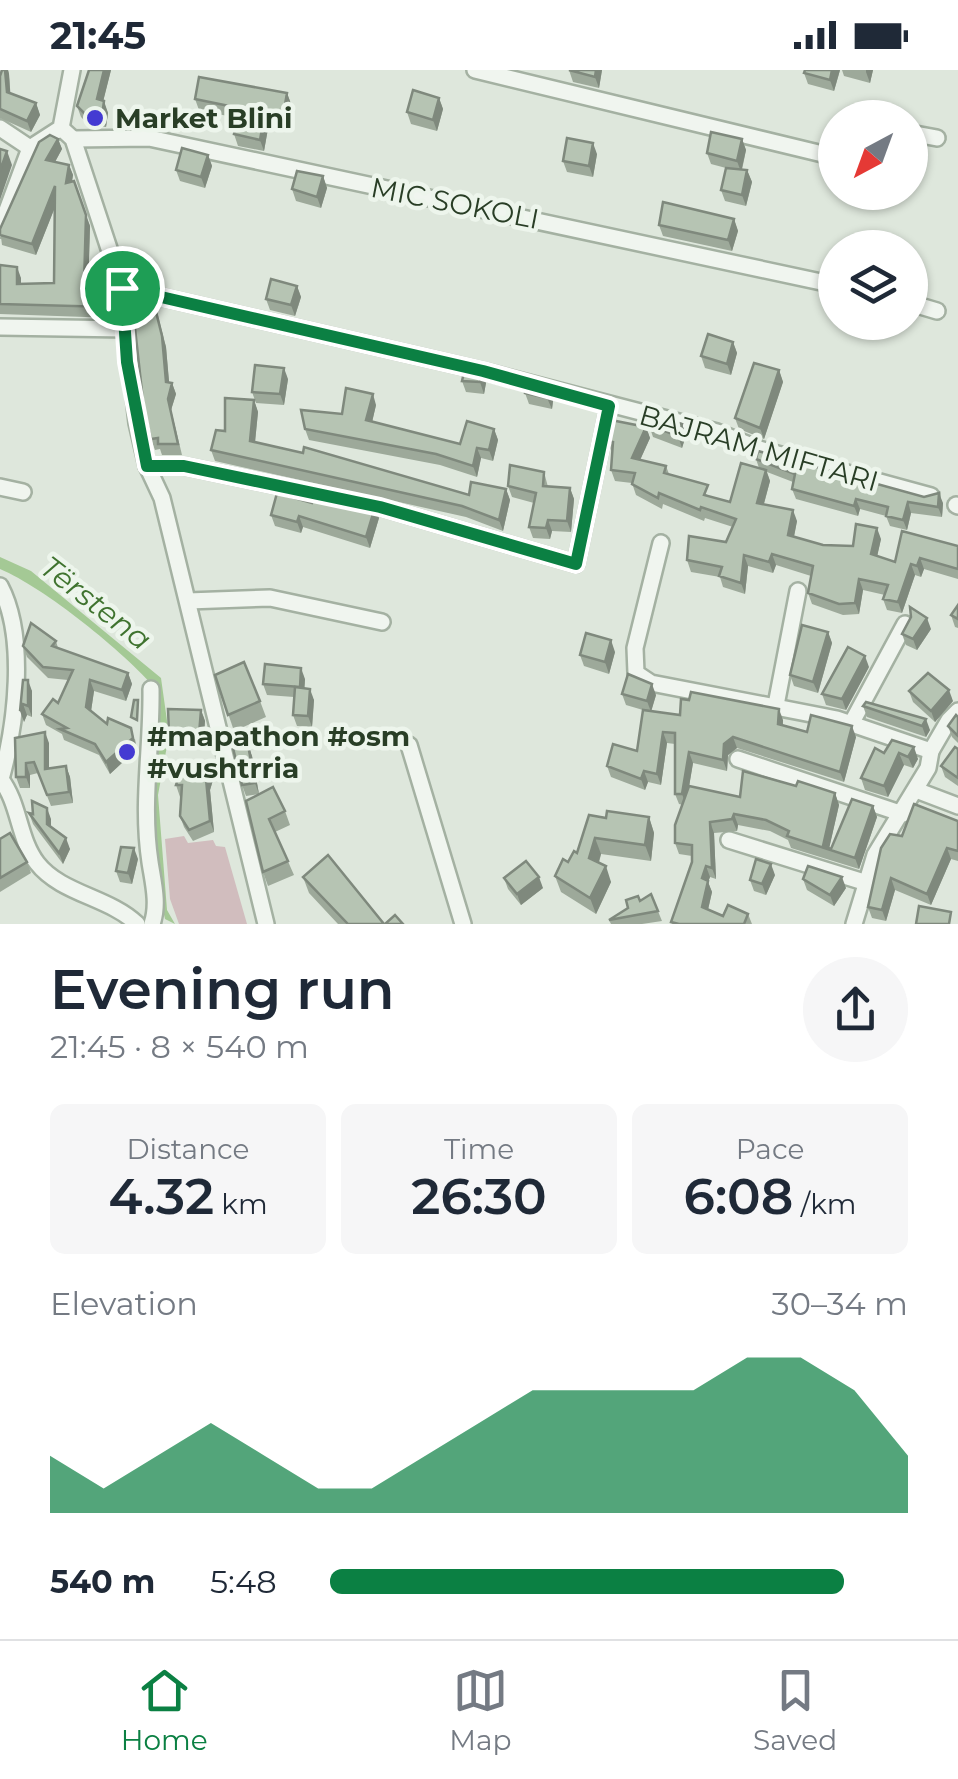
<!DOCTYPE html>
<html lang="en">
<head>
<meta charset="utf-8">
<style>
  body { margin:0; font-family:Montserrat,sans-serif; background:#f6f6f7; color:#1f2937; height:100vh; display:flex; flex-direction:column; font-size:38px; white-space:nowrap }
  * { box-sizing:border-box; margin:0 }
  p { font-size:32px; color:#747a83 }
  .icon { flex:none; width:55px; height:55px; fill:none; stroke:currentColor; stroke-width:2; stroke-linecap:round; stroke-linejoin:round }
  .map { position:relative; height:854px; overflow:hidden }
  .side { display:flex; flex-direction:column; background:#fff; flex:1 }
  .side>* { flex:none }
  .needle { width:65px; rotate:221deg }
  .controls { position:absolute; left:818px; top:30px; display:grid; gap:20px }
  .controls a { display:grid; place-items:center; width:110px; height:110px; border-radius:50%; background:#fff; box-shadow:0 2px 8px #0004; font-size:50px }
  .pin { position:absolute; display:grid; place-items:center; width:85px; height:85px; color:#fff; margin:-42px; border:5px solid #fff; border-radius:50%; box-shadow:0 2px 10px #0007 }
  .round { display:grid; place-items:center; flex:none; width:105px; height:105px; border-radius:52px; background:#f6f6f7 }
  .headline { display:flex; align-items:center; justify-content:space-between; height:170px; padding:0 50px }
  h1 { font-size:55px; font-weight:600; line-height:75px }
  .figures { display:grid; grid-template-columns:repeat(3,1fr); gap:15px; height:170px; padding:10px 50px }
  .figures div { display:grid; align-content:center; border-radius:15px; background:#f6f6f7; text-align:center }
  .figures b { font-size:50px; font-weight:600 }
  .figures small { font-size:28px; font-weight:400 }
  .figures p { font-size:28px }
  .chart { height:280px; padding:20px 50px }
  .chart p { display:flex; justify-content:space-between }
  .chart svg { width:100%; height:180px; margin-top:10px; fill:#0b8043; opacity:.7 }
  ul { padding:0 50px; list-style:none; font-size:32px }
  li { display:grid; grid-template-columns:160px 120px 1fr; align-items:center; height:75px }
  li i { height:25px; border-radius:12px; background:#0b8043 }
  .status { display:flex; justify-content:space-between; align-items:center; height:70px; padding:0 50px; background:#fff; direction:ltr }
  .status svg { height:28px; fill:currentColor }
  .tab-bar { display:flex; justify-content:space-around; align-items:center; height:140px; border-top:2px solid #e0e1e3; background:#fff; font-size:28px; color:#747a83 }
  .tab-bar a { display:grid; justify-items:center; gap:5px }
  .tab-bar .current { color:#0b8043 }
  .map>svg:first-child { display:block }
  .green { fill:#d1bdbe }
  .water { fill:#a4c995 }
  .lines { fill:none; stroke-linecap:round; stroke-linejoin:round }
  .minor-casing { stroke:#a4b1a2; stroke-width:20 }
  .minor { stroke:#f0f5ef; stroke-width:15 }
  .wall { fill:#9da99a }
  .shaded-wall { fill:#7f897d }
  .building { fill:#b6c4b3; stroke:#7f897d; stroke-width:2.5 }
  .route-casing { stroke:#fff; stroke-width:20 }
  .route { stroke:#0b8043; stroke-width:12 }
  .poi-dot { fill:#443bd2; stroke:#edf5ec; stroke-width:4 }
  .labels { text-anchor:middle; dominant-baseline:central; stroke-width:9; stroke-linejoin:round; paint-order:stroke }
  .poi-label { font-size:28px; font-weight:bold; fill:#293e26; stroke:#edf5ec; text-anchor:start }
  .street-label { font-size:28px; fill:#293e26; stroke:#edf5ec }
  .water-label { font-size:30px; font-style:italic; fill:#3f732f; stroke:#edf5ec }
</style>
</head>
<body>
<div class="status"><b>21:45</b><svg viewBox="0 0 49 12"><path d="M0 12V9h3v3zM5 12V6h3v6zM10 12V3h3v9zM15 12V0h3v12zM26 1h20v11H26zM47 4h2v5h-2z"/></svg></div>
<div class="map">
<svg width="958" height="854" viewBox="0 0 958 854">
  <rect width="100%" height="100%" fill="#dee7dc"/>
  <polygon class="green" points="184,766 188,773 213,770 216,776 225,777 247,854 179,854 170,829 165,769"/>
  <path class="water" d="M0 487 31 501 161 608 169 665 158 725 167 840 175 854 165 849C146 768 150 701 156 619 124 582 45 518 0 499Z"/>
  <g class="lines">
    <g class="minor-casing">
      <g id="minor">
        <polyline points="475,0 835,87"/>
        <polyline points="0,58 30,78"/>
        <polyline points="61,58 73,69 122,218 137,353 147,396 162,428 266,854"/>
        <polyline points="910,63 937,68"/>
        <polyline points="73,69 149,68 835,215"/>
        <polyline points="0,159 30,78 61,58 72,0"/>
        <polyline points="122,218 483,301 717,362 759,379 931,426"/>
        <polyline points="910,233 937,241"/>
        <polyline points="0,257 126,259"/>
        <polyline points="147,396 184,396 380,437 576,494 609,336"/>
        <polyline points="0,417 23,422"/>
        <polyline points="956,435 958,436"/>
        <polyline points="661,473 635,578 636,603 651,613 837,649 931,681"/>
        <path d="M0 516C27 567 16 655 1 709"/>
        <polyline points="188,531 270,528 382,552"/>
        <path d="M151 619C152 677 141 733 150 792 153 812 159 834 152 854"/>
        <polyline points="776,635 798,521"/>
        <polyline points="850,656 905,554"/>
        <polyline points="409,675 463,854"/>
        <polyline points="738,689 903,744"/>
        <path d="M0 708C20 734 18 768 37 793 61 824 109 827 137 854"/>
        <polyline points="916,720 958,736"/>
        <polyline points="729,770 867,813"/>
        <polyline points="854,854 875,785 928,698 931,681 949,650 958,641"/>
      </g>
    </g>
    <use href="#minor" class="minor"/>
  </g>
  <g class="wall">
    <polygon points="5,0 8,0 9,4 10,23 36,33 40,45 31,62 0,48 0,6"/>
    <polygon points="89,0 111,0 103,31 108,43 106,57 90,56 81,47 77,36"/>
    <polygon points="569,0 602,0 599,18 573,12"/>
    <polygon points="805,0 840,0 834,21 808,14 804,3"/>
    <polygon points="842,0 873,0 870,13 844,6"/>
    <polygon points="287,23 291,34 287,57 269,53 264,81 238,76 234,64 237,48 199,40 195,29"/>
    <polygon points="439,28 443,39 437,61 411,54 407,42"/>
    <polygon points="58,69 62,79 55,92 69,95 73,105 72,111 90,156 88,215 110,223 114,248 0,244 0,195 21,208 21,214 54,213 55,137 36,185 2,175 0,159"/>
    <polygon points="742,69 746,80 742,100 747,100 752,112 746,136 725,131 721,120 726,98 711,94 707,83"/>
    <polygon points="597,84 593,107 567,102 563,91"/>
    <polygon points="208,85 212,96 205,118 180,111 176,100"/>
    <polygon points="323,106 327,118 321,138 296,131 292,119"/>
    <polygon points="734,149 738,161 732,181 663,166 659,155"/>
    <polygon points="297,216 301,227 295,246 270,240 266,229"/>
    <polygon points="156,237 166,277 169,313 172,313 176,324 171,340 182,385 162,385 160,379 155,380 151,369"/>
    <polygon points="733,272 737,283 731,305 705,298 701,286"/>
    <polygon points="779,300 783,312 764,369 739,359 735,348"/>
    <polygon points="482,302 486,313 484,324 466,322 462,311"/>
    <polygon points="288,309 284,335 256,333 252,322"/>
    <polygon points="549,320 553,331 552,339 529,334 525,323"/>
    <polygon points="254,330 258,342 255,372 469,425 506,419 510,430 503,461 466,447 215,391 211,380 225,361"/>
    <polygon points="376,335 372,352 460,374 494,359 498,370 493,391 481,388 477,407 440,395 309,370 305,359 342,344"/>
    <polygon points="682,354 686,365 682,378 653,367 649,355"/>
    <polygon points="646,357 650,368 640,390 666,396 669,404 711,427 730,432 759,398 756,389 943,433 942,447 911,443 907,460 890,456 886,446 860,439 858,446 796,429 792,419 793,412 767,402 770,411 764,434 797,451 794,467 823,475 853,476 881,469 877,486 895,492 958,476 958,509 924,499 921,507 915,505 902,543 887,540 883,529 885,525 863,520 859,544 843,545 812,534 808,523 811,506 776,495 773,503 748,496 745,524 723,517 720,507 691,502 687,490 726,472 733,457 705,448 704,451 663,434 662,439 636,425 632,413 615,411 611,400 612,382 607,371"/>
    <polygon points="544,402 548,417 570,418 574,429 571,462 552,461 550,469 533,468 529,457 534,433 512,427 508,416"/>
    <polygon points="312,433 379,448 370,478 303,457 301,463 275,456 271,445"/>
    <polygon points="958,535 958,558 955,557 951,545"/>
    <polygon points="931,559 917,580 906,575 902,564"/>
    <polygon points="828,562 832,573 818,623 794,616 790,605"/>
    <polygon points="56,571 58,578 128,603 132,614 126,631 94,621 91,641 107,654 135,669 137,679 110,704 99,685 64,670 62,664 46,655 42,644 58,633 68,610 48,608 27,587 23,576"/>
    <polygon points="615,582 609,604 584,596 580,585"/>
    <polygon points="869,597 846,640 826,635 822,624"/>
    <polygon points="215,605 260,631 266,647 234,661"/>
    <polygon points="305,609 304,618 314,630 312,657 297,656 293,645 294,627 267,625 263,614"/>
    <polygon points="23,610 32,621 32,647 27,645 24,652"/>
    <polygon points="909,621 953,631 935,652 913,632"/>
    <polygon points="622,624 656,625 651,641 680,645 783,650 783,656 807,662 856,667 844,712 737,678 728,685 727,701 693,693 689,716 740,727 796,716 835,723 839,735 829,778 831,779 873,736 877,747 859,799 791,778 788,770 770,761 738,755 737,761 714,763 716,809 710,807 708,812 712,822 708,840 723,846 748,844 752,854 672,854 671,852 692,792 692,786 679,784 675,773 683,735 679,734 675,724 675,674 667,673 661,715 648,712 645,720 611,707 607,696 637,681 643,640 626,635"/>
    <polygon points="866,632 930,660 926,667 867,647 863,636"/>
    <polygon points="201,640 205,651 203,676 173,674 169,663"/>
    <polygon points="958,647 958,673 952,667 948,656"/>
    <polygon points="15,668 49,673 49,698 66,696 70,707 73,733 51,736 38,703 30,705 30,718 20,718 16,707"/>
    <polygon points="892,670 918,689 913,698 904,695 888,727 865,720 861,708 884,683"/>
    <polygon points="248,675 252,686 259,724 285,741 290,755 275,762 294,805 268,816 263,802 259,724 246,726 242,715"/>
    <polygon points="958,679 958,716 945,707 941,696"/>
    <polygon points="209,699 213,710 210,720 214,762 193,771 184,757 180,746 182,727 180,727 176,715"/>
    <polygon points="29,743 51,749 51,757 70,779 63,794 33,754"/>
    <polygon points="649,747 654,763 651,791 601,784 599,793 611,812 596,844 561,822 555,806 577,783 606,748"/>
    <polygon points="958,751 958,791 951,789 931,835 895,820 886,851 872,848 868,837 902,766"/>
    <polygon points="0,769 27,792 31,803 0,822"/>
    <polygon points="138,789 132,814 120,812 116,801"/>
    <polygon points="775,805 766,825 754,821 750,810"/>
    <polygon points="303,807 384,854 338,854 309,823"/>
    <polygon points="504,808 543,818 521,835 508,819"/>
    <polygon points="803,809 846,818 834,836 807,820"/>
    <polygon points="651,824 662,851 642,854 611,854 609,850"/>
  </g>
  <g class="shaded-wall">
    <polygon points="5,0 8,0 9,4 11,33 7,22"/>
    <polygon points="104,0 111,0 101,40 97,29"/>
    <polygon points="596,0 602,0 599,18 595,7"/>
    <polygon points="832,0 840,0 834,21 830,10"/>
    <polygon points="866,0 873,0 870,13 866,2"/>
    <polygon points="287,23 291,34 287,57 283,46"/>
    <polygon points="439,28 443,39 437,61 433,50"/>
    <polygon points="104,31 108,43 106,57 102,46"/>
    <polygon points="36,33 40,45 31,62 27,51"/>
    <polygon points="265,42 269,53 264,81 260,70"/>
    <polygon points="58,69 62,79 50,101 46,90"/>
    <polygon points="742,69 746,80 741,102 737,91"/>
    <polygon points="593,73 597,84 593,107 589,96"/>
    <polygon points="7,81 12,95 0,130 0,101"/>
    <polygon points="208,85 212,96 205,118 201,107"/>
    <polygon points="69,95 73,105 70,124 66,113"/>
    <polygon points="747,100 752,112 746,136 742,125"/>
    <polygon points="323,106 327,118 321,138 317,127"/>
    <polygon points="74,111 90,156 88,226 84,215"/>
    <polygon points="55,116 59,127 36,185 32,174"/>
    <polygon points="734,149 738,161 732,181 728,170"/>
    <polygon points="17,197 21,208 21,225 17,214"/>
    <polygon points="106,212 110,223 114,248 110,237"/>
    <polygon points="297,216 301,227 295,246 291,235"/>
    <polygon points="152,226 166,277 170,322 172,313 176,324 171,340 182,385 168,329"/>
    <polygon points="733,272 737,283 731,305 727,294"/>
    <polygon points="284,298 288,309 284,335 280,324"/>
    <polygon points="779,300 783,312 764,369 760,358"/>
    <polygon points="482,302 486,313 484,324 480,312"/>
    <polygon points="549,320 553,331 552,339 547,328"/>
    <polygon points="373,324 376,335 370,361 366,350"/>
    <polygon points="254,330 258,342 254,382 250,371"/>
    <polygon points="682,354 686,365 682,378 678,366"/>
    <polygon points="646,357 650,368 636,399 632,388"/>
    <polygon points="494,359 498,370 493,391 489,380"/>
    <polygon points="477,378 481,388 477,407 473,396"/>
    <polygon points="766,400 770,411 761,444 757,433"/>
    <polygon points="570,418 574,429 571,462 567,451"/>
    <polygon points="506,419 510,430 503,461 499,450"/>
    <polygon points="939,423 943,433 942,447 938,437"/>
    <polygon points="856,429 860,439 858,446 854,436"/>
    <polygon points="908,432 911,443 907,460 903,450"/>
    <polygon points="375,437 379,448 370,478 366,467"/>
    <polygon points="793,440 797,451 792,476 788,465"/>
    <polygon points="299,446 303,457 301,463 297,452"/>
    <polygon points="548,450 552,461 550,469 546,458"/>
    <polygon points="877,458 881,469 875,496 871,484"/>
    <polygon points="772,484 776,495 773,503 769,492"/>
    <polygon points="744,485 748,496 745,524 741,513"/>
    <polygon points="920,488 924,499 921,507 917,496"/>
    <polygon points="911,494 915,505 902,543 898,532"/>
    <polygon points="859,509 863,520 859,544 855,533"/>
    <polygon points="927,548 931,559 917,580 913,569"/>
    <polygon points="828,562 832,573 818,623 813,612"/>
    <polygon points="611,570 615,582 609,604 605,592"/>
    <polygon points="865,586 869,597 846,640 842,629"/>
    <polygon points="301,598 305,609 304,628 300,617"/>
    <polygon points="128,603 132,614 126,631 122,620"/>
    <polygon points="28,610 32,621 32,647 28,636"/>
    <polygon points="90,610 94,621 90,648 86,637"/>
    <polygon points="652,614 656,625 651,642 647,631"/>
    <polygon points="310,619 314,630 312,657 308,646"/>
    <polygon points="949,620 953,631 935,652 931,641"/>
    <polygon points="23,634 27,645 24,652 20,641"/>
    <polygon points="779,639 783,650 782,665 778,654"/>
    <polygon points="201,640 205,651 203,676 199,664"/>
    <polygon points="926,649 930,660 926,667 922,656"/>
    <polygon points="852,656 856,667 844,712 840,702"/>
    <polygon points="131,658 137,679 110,704 106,692"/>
    <polygon points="45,662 49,673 49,710 45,699"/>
    <polygon points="663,662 667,673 661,715 657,704"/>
    <polygon points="733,667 737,678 728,685 727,701 723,690 724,674"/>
    <polygon points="248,675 252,686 259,724 255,713"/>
    <polygon points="914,677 918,689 913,698 908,687"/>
    <polygon points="689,682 693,693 686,735 682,724"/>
    <polygon points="899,683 904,695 888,727 884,716"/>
    <polygon points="26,693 30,705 30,718 26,707"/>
    <polygon points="66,696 70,707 73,733 69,722"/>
    <polygon points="209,699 213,710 210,720 214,762 210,751 206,709"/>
    <polygon points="644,701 648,712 645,720 641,709"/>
    <polygon points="835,723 839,735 829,779 823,776"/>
    <polygon points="873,736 877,747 859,799 855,788"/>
    <polygon points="47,738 51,749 51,766 47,754"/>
    <polygon points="734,744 738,755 737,761 732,749"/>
    <polygon points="649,747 654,763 651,791 645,775"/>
    <polygon points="710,752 714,763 716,809 712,798"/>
    <polygon points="66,768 70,779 63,794 59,783"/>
    <polygon points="595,768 601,784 595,804 589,788"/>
    <polygon points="134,778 138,789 132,814 128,803"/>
    <polygon points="947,778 951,789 931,835 927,824"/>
    <polygon points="771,794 775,805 766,825 762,814"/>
    <polygon points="606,796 611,812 596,844 590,828"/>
    <polygon points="706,796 710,807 708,812 712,822 706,848 702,837 702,808"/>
    <polygon points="539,807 543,818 521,835 517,824"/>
    <polygon points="842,807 846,818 834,836 830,825"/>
    <polygon points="891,808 895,820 886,851 882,840"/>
  </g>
  <g class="building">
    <polygon points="2,0 5,0 7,22 36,33 27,51 0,39 0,6"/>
    <polygon points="89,0 104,0 97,29 104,31 102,46 86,45 77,36"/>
    <polygon points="569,0 596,0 595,7"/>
    <polygon points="805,0 832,0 830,10 804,3"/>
    <polygon points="199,7 287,23 283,46 265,42 260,70 234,64 239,38 195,29"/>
    <polygon points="413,20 439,28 433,50 407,42"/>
    <polygon points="711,62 742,69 737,91 707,83"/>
    <polygon points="50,65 58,69 46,90 69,95 66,113 74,111 86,145 84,215 106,212 110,237 0,234 0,195 17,197 17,214 54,213 55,116 32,174 0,165 0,159 39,72"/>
    <polygon points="567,68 593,73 589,96 563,91"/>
    <polygon points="182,78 208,85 201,107 176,100"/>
    <polygon points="0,79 7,81 0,101"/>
    <polygon points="726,98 747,100 742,125 721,120"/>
    <polygon points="297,101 323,106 317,127 292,119"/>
    <polygon points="663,132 734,149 728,170 659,155"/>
    <polygon points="271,209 297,216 291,235 266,229"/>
    <polygon points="131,222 152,226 162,266 166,312 172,313 168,329 178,374 158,374 158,368 151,369 144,340"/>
    <polygon points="708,264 733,272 727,294 701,286"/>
    <polygon points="754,293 779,300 760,358 735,348"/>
    <polygon points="255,295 284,298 280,324 252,322"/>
    <polygon points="465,298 482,302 480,312 462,311"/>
    <polygon points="526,314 549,320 547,328 525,323"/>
    <polygon points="346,318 373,324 366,350 460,374 467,351 494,359 489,380 477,378 473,396 436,384 305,359 301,340 342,344"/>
    <polygon points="225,328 254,330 250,371 303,383 304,377 469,425 471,412 506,419 499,450 462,436 211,380 216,360 225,361"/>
    <polygon points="651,346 682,354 678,366 649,355"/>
    <polygon points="611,350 646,357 632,388 666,396 664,403 708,415 704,425 730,432 741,393 766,400 757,433 793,440 788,465 823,475 853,476 856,454 877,458 871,484 895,492 902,461 958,476 958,499 920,488 917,496 911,494 898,532 883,529 888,515 859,509 855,533 839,534 808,523 813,496 772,484 769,492 744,485 741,513 719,506 722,497 687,490 689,466 726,472 736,449 701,437 700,440 659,423 658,428 632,414 635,403 611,400 613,372 607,371"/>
    <polygon points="758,381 924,427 939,423 938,437 908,432 903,450 886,446 888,437 856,429 854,436 792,419 795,404 756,389"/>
    <polygon points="510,395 544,402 543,416 570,418 567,451 548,450 546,458 529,457 536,423 508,416"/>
    <polygon points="277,423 312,433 315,424 375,437 366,467 299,446 297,452 271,445"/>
    <polygon points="958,535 958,549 951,545"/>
    <polygon points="910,537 927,548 913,569 902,564 911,547"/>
    <polygon points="31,553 56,571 52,576 128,603 122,620 90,610 86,637 107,654 108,648 131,658 133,668 106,692 95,674 60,659 67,658 42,644 53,629 58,633 73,600 43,597 23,576"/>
    <polygon points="802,555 828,562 813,612 790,605"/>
    <polygon points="586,563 611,570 605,592 580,585"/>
    <polygon points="848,577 865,586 842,629 822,624"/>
    <polygon points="244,592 260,631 228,645 215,605"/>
    <polygon points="265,594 301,598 300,617 263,614"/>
    <polygon points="928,603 949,620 931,641 909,621"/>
    <polygon points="628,604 652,614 647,631 622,624"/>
    <polygon points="23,610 28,610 28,636 23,634 20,641"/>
    <polygon points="295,617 310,619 308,646 293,645"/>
    <polygon points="691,622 779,639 778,654 807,662 811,645 852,656 840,702 733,667 724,674 723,690 689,682 682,724 675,724 675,663 663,662 657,704 644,701 641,709 607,696 613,674 637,681 643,640 680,645 681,629 689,630"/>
    <polygon points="134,630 138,630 137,650 131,647"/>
    <polygon points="866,632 926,649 922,656 863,636"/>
    <polygon points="168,639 201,640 199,664 169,663"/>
    <polygon points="956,645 958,647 958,666 948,656"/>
    <polygon points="45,662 45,699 66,696 69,722 47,725 34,692 26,693 26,707 16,707 15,668"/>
    <polygon points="892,670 914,677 908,687 899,683 884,716 861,708 875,678 884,683"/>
    <polygon points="248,675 255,713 242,715 233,678"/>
    <polygon points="955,677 958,679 958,708 941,696"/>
    <polygon points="209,699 206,709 210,751 189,760 180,746 182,715 176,715 180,703"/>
    <polygon points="743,701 796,716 798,711 835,723 823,776 831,779 852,729 873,736 855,788 787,766 789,761 766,750 734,744 732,749 710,752 712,798 706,796 702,808 708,811 702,837 723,846 728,835 748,844 744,854 679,854 671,852 692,792 692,775 675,773 675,755 689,716 740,727"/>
    <polygon points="273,717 285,741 269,749 288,791 263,802 246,731"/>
    <polygon points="32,731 47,738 47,754 66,768 59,783 29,743 33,744"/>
    <polygon points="914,734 958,751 958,781 947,778 927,824 891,808 882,840 868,837 881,778 890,764 902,766"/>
    <polygon points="607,741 649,747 645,775 595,768 589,788 606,796 590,828 555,806 563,789 568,792 574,781 577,783 589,745 606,748"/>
    <polygon points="10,763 27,792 0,808 0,769"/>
    <polygon points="121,777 134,778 128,803 116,801"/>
    <polygon points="328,785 384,854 348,854 303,807"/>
    <polygon points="756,789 771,794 762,814 750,810"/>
    <polygon points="526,791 539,807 517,824 504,808"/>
    <polygon points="808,796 842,807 830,825 803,809"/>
    <polygon points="651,824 658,841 609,850 628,838 626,830 638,826 640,831"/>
    <polygon points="919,836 951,842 949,854 916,854"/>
    <polygon points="395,845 403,854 385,854"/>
  </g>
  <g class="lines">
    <g class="route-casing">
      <polygon id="route" points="122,218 483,301 609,336 576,494 380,437 184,396 147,396 127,292"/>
    </g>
    <use href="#route" class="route"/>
  </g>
  <g class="poi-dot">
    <circle cx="95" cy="48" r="10"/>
    <circle cx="127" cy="682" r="10"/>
  </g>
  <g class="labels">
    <g class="poi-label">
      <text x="115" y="48">Market Blini</text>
      <text x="147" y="666">#mapathon #osm<tspan x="147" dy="32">#vushtrria</tspan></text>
    </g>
    <g class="street-label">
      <text transform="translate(455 133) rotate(11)">MIC SOKOLI</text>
      <text transform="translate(759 378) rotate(16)">BAJRAM MIFTARI</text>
    </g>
    <g class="water-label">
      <text transform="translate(96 533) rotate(38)">Tërstena</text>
    </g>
  </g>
</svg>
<div class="controls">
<a><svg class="needle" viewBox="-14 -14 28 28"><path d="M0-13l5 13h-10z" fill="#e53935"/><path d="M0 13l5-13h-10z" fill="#747a83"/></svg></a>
<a><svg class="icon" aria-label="layers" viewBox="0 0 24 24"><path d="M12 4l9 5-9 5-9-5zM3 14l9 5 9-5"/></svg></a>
</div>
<div class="pin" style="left:122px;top:218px;background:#1e9e55"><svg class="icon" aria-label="arrive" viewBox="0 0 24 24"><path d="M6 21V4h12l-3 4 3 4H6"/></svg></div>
</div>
<section class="side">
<div class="headline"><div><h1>Evening run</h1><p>21:45 · 8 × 540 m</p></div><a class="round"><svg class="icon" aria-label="share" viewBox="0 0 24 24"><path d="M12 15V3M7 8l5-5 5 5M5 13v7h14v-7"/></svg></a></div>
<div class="figures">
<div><p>Distance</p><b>4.32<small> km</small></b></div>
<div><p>Time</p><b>26:30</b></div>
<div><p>Pace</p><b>6:08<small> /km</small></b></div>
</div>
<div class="chart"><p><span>Elevation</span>30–34 m</p>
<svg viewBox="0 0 160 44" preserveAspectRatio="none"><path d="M0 44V30L10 38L20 30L30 22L40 30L50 38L60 38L70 30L80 22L90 14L100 14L110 14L120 14L130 6L140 6L150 14L160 30V44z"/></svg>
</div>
<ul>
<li><b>540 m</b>5:48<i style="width:89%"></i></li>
</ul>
</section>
<nav class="tab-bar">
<a class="current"><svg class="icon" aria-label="home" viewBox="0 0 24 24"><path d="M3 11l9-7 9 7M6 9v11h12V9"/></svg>Home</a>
<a><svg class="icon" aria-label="map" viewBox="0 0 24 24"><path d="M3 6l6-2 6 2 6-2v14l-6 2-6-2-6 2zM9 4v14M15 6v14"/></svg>Map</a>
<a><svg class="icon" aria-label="saved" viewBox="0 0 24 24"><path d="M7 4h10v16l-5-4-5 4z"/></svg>Saved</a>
</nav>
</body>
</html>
